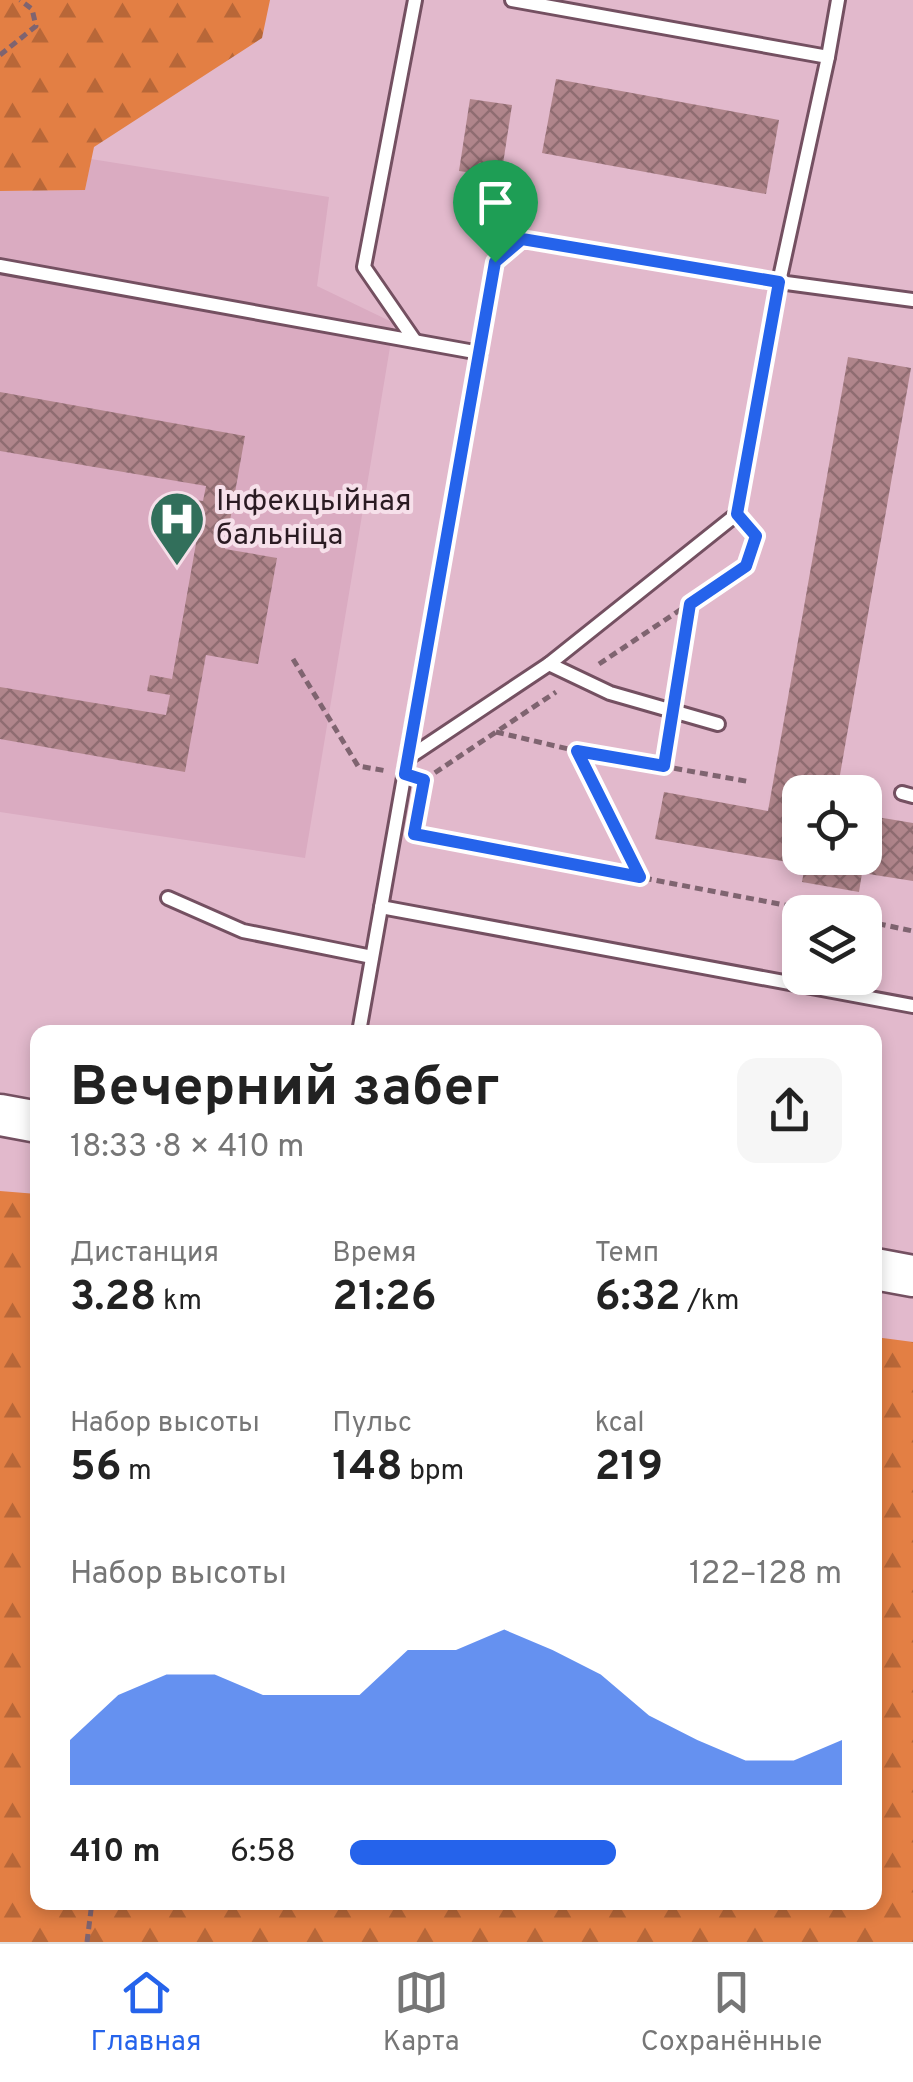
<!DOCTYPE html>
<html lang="ru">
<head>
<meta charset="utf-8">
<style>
  body { margin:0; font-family:Overpass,sans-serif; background:#f6f6f6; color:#222; height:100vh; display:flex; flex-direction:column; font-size:38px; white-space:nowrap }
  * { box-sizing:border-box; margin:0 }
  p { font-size:32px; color:#767676 }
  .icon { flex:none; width:55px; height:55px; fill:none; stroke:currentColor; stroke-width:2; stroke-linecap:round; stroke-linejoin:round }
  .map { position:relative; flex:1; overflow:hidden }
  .sheet { position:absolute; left:30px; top:1025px; width:852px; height:885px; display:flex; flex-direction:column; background:#fff; border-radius:20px; box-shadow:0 5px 15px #0003 }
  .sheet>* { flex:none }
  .buttons { position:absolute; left:782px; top:775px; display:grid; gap:20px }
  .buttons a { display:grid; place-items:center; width:100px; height:100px; border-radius:20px; background:#fff; box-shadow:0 5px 15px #0003; font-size:50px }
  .pin { position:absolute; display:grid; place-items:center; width:85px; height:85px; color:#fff; margin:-102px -42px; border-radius:50% 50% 50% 0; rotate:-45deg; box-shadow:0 0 10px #0007 }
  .pin .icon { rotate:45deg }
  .round { display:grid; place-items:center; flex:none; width:105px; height:105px; border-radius:20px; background:#f6f6f6 }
  .summary { display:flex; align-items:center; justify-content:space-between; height:170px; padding:0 40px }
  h1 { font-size:55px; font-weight:700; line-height:75px }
  .figures { display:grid; grid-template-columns:repeat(3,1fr); gap:15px; height:170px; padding:10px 40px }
  .figures div { display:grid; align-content:center }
  .figures b { font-size:42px; font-weight:700 }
  .figures small { font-size:28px; font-weight:400 }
  .figures p { font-size:28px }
  .chart { height:280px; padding:20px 40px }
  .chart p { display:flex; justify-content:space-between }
  .chart svg { width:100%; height:180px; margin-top:10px; fill:#2563eb; opacity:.7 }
  ul { padding:0 40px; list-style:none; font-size:32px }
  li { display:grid; grid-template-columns:160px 120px 1fr; align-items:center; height:75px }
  li i { height:25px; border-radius:12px; background:#2563eb }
  .tab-bar { display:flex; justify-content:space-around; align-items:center; height:140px; border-top:2px solid #e0e0e0; background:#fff; font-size:28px; color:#767676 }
  .tab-bar a { display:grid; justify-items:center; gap:5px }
  .tab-bar .current { color:#2563eb }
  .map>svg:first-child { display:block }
  .built { fill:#daabc1 }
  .forest { fill:url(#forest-firs) }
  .building { fill:url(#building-cross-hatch) }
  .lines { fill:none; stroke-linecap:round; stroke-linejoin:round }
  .lane-casing { stroke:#745061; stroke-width:18 }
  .primary-casing { stroke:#745061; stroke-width:45 }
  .path { stroke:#7f6470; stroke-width:5; stroke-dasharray:8 5; stroke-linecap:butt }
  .lane { stroke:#fff; stroke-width:12 }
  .primary { stroke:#fff; stroke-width:40 }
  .route-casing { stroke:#fff; stroke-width:20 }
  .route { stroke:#2563eb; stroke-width:12 }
  .labels { text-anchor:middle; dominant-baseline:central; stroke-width:8; stroke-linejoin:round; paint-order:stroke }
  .poi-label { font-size:30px; fill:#2a1b22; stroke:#f6e0ea; text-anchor:start }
</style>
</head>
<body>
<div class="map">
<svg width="913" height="1942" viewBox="0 0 913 1942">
  <defs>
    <pattern id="forest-firs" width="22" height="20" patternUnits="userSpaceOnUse" patternTransform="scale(2.5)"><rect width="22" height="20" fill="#e37f44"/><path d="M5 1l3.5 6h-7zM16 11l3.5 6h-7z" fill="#b86738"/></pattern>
    <pattern id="building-cross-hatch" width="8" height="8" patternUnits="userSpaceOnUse" patternTransform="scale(2.5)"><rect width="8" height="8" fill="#b0858b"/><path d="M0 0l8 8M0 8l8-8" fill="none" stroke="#8f6c71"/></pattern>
  </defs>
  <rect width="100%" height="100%" fill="#e2b9cc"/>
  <polygon class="built" points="91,159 329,197 317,286 394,323 305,858 0,812 0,191 85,190"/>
  <g class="forest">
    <polygon points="0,0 270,0 262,38 94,147 85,190 0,191"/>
    <polygon points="0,1191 37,1194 38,1902 875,1902 875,1337 913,1342 913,1942 0,1942"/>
  </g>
  <g class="building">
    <polygon points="556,79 779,120 766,194 542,153"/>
    <polygon points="470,99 512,105 501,177 459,171"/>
    <polygon points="848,357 911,368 837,792 800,792 800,858 865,858 865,815 913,823 913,881 862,873 859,892 802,882 805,865 655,839 664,792 768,811"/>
    <polygon points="0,392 245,436 225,549 277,558 258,664 206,655 185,772 0,739 0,687 166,715 170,695 147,691 150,675 172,679 200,521 184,518 188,499 203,501 206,486 0,451"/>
  </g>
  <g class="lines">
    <g class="lane-casing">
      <g id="lane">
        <polyline points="415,0 364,267 415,341"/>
        <polyline points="512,0 828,57 779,282 913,300"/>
        <polyline points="828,57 838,0"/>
        <polyline points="0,266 480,353"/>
        <polyline points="549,664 610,693 718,724"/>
        <polyline points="902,793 913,796"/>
        <polyline points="168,898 243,931 372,957"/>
        <polyline points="381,907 913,1006"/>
        <polyline points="359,1032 495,262 521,239 779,282 737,514 549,664 408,758"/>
      </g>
    </g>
    <g class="primary-casing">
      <g id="primary">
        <polyline points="0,1115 38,1122"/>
        <polyline points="875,1269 913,1276"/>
      </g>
    </g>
    <g class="path">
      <polyline points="0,55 36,26 32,9 20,0"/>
      <polyline points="293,659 358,766 387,771"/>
      <polyline points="599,664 746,566 756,536 749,528"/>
      <polyline points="676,689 689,606"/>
      <polyline points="496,732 577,751 751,782"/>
      <polyline points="577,751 640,877"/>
      <polyline points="664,766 670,729"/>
      <polyline points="424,780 556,692"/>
      <polyline points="414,834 821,912"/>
      <polyline points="865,921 913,931"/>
      <polyline points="87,1942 92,1902"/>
    </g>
    <use href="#lane" class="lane"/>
    <use href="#primary" class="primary"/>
  </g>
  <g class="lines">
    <g class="route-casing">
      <polygon id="route" points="522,239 779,282 737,514 756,536 746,566 690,604 664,766 577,751 640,877 414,834 424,780 405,774 495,262"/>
    </g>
    <use href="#route" class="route"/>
  </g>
  <defs>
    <g id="hospital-pin" transform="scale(2.875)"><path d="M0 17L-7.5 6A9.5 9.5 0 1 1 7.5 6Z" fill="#326f5b" stroke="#f6e0ea"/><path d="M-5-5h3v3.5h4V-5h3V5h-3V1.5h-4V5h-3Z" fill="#fff"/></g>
  </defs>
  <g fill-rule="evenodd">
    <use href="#hospital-pin" x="177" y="519"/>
  </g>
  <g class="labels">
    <g class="poi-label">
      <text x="216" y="502">Інфекцыйная<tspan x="216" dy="34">бальніца</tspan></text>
    </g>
  </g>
</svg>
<div class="buttons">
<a><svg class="icon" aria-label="locate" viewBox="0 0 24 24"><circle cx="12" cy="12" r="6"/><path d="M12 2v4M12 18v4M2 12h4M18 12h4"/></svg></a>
<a><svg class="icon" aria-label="layers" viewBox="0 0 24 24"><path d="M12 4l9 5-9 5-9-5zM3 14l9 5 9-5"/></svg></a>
</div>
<div class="pin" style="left:495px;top:262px;background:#1e9e55"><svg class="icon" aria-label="arrive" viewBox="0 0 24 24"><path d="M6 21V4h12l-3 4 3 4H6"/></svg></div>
<section class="sheet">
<div class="summary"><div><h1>Вечерний забег</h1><p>18:33 · 8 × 410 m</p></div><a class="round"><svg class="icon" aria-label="share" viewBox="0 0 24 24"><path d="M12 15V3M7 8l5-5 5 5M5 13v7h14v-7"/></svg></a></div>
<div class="figures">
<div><p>Дистанция</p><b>3.28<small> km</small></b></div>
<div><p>Время</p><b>21:26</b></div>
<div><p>Темп</p><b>6:32<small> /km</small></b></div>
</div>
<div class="figures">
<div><p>Набор высоты</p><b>56<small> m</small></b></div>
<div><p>Пульс</p><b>148<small> bpm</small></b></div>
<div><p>kcal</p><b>219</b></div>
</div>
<div class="chart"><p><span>Набор высоты</span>122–128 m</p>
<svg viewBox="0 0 160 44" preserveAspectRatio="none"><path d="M0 44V33L10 22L20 17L30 17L40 22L50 22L60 22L70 11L80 11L90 6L100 11L110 17L120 27L130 33L140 38L150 38L160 33V44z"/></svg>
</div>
<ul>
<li><b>410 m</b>6:58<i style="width:54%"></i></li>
</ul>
</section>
</div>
<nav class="tab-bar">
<a class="current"><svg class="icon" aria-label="home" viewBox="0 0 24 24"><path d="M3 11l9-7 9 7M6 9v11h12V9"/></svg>Главная</a>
<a><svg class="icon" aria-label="map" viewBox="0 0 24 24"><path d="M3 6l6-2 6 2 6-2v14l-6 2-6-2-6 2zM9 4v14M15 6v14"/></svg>Карта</a>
<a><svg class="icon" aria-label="saved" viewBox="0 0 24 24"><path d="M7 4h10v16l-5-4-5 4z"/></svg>Сохранённые</a>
</nav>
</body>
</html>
